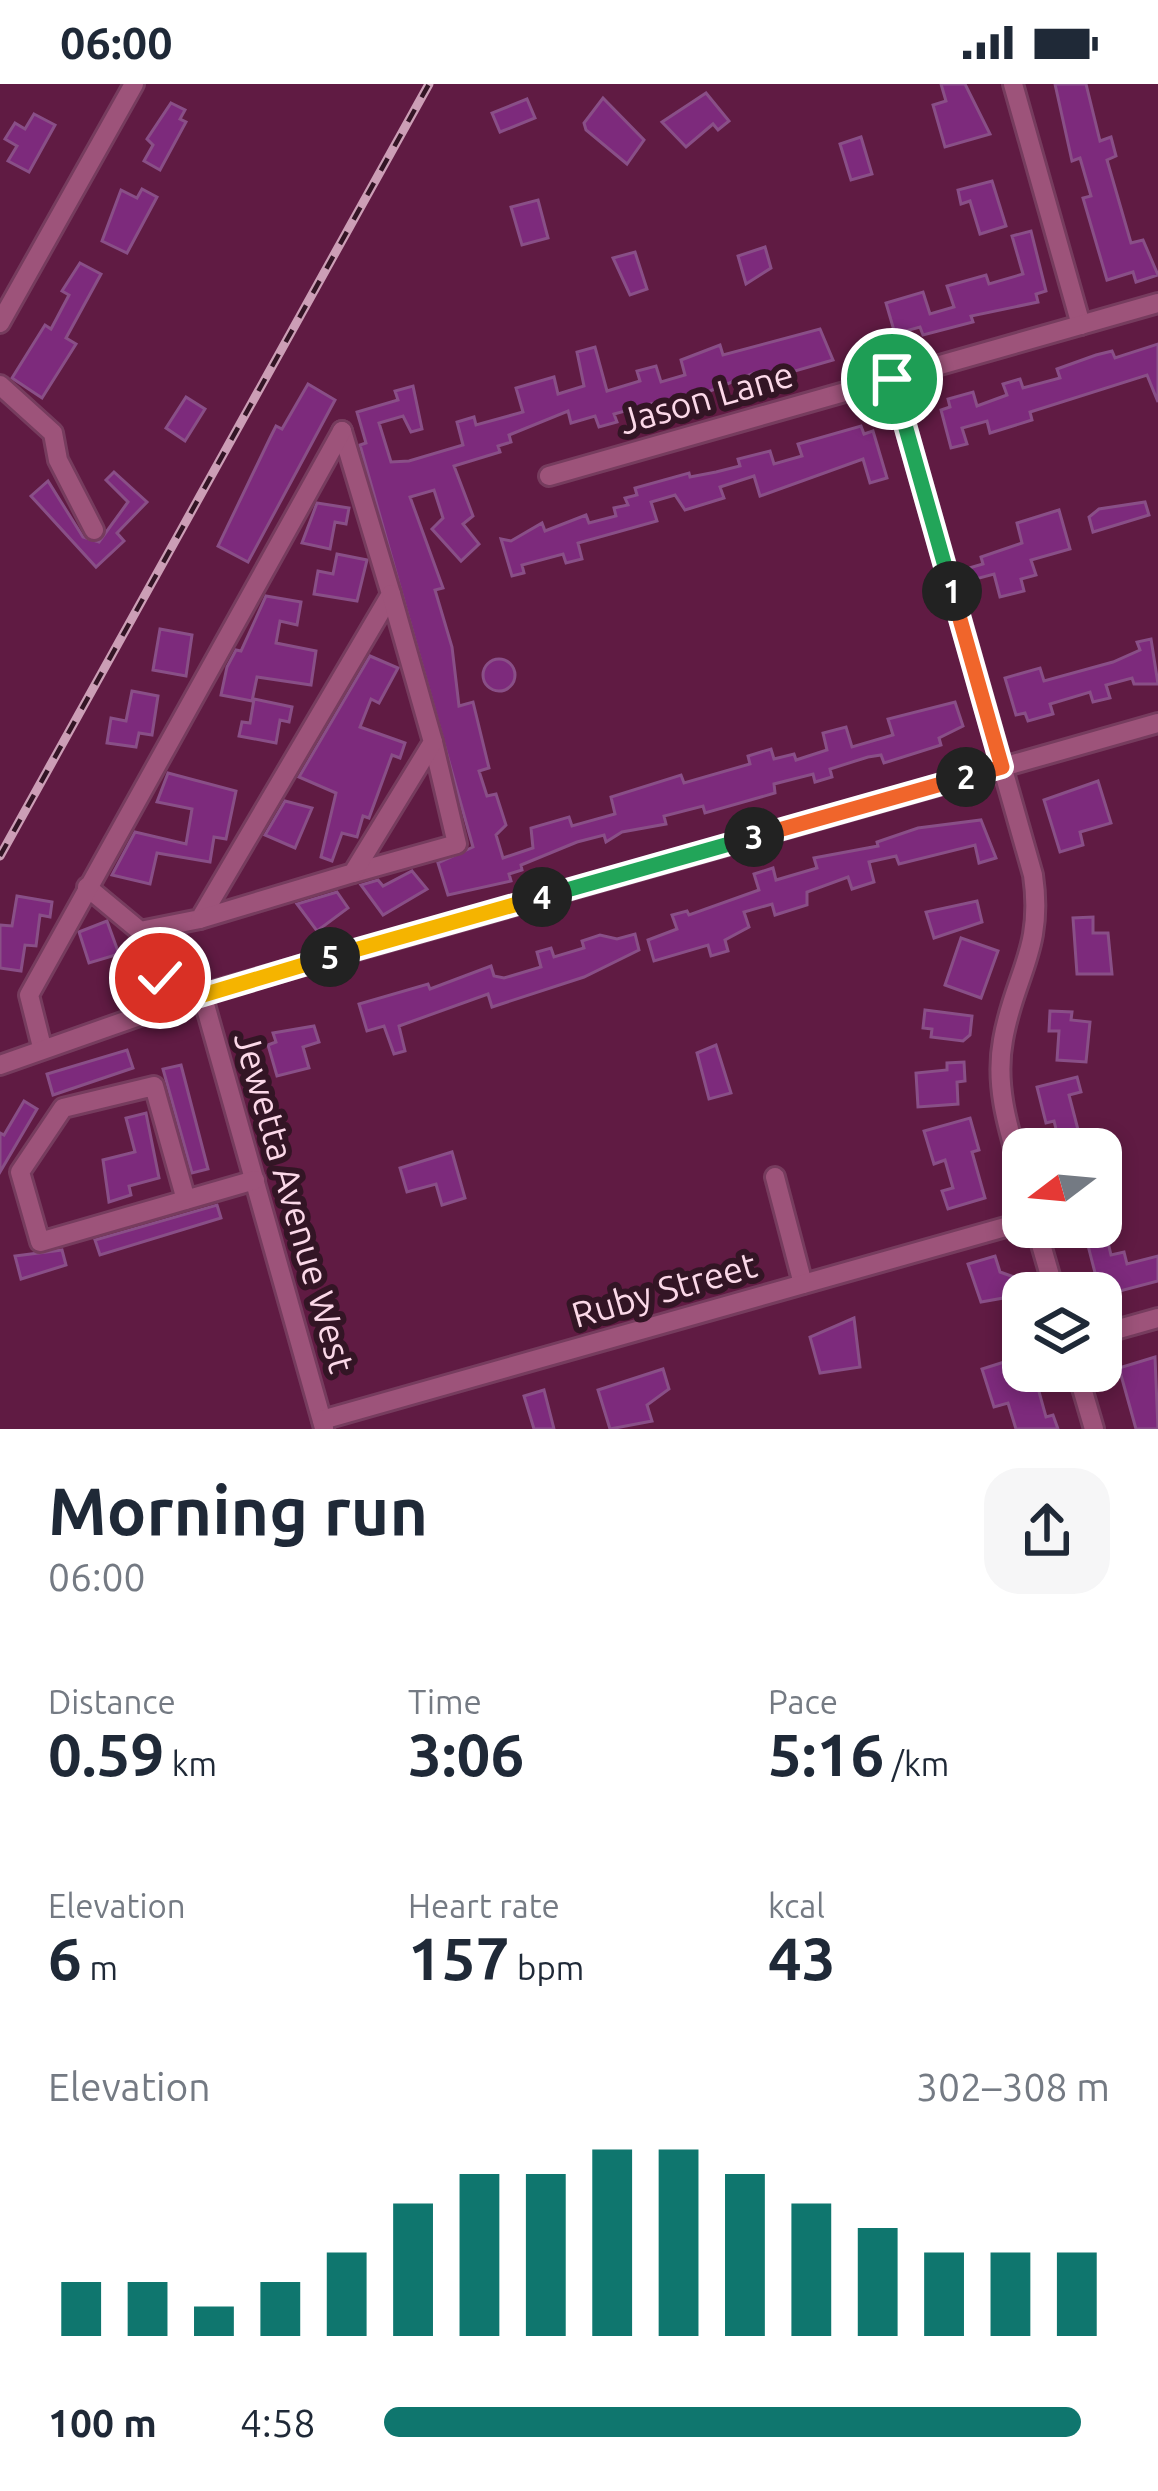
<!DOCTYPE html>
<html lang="en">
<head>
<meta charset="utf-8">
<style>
  body { margin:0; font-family:Ubuntu,sans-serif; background:#f6f6f7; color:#1f2937; height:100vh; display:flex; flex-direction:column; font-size:45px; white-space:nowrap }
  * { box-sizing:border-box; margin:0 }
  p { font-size:39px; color:#747a83 }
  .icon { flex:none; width:66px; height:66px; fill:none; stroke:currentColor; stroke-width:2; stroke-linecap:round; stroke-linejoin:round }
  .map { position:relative; height:1345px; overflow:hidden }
  .drawer { display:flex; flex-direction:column; background:#fff; flex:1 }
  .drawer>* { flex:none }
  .needle { width:78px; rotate:254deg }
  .buttons { position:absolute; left:1002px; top:1044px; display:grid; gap:24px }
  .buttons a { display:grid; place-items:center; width:120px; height:120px; border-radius:24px; background:#fff; box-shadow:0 6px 18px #0003; font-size:60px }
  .pin { position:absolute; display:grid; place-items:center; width:102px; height:102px; color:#fff; margin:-51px; border:6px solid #fff; border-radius:50%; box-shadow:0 3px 12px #0007 }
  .km { position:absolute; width:60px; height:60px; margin:-30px; border-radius:50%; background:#222; color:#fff; font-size:33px; line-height:60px; text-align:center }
  .round { display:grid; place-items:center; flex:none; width:126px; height:126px; border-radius:36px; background:#f6f6f7 }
  .head { display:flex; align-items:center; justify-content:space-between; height:204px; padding:0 48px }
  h1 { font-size:66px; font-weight:600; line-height:90px }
  .stats { display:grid; grid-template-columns:repeat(3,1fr); gap:18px; height:204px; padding:12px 48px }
  .stats div { display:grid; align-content:center }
  .stats b { font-size:60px; font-weight:600 }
  .stats small { font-size:33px; font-weight:400 }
  .stats p { font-size:33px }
  .chart { height:336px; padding:24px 48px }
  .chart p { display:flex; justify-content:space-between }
  .chart svg { width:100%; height:216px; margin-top:12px; stroke:#0f766e; stroke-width:6 }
  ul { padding:0 48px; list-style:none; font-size:39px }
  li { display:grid; grid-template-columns:192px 144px 1fr; align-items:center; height:90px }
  li i { height:30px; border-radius:15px; background:#0f766e }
  .status { display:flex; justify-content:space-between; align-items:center; height:84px; padding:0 60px; background:#fff; direction:ltr }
  .status svg { height:33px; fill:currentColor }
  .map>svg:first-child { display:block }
  .building { fill:#7d2a7c; stroke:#894f87; stroke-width:3 }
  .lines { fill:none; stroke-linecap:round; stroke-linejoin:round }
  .minor-casing { stroke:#763c5e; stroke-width:24 }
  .minor { stroke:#9d537a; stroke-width:18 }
  .rail-casing { stroke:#cc9eb6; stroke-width:9 }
  .rail { stroke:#331525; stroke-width:4.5; stroke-dasharray:14; stroke-linecap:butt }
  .split-1-casing { stroke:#fff; stroke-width:24 }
  .split-2-casing { stroke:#fff; stroke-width:24 }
  .split-3-casing { stroke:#fff; stroke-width:24 }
  .split-4-casing { stroke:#fff; stroke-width:24 }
  .split-5-casing { stroke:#fff; stroke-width:24 }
  .split-6-casing { stroke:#fff; stroke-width:24 }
  .split-1 { stroke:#22a559; stroke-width:15 }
  .split-2 { stroke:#f0652b; stroke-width:15 }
  .split-3 { stroke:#f0652b; stroke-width:15 }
  .split-4 { stroke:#22a559; stroke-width:15 }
  .split-5 { stroke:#f5b400; stroke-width:15 }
  .split-6 { stroke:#f5b400; stroke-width:15 }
  .labels { text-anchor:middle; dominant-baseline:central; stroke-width:12; stroke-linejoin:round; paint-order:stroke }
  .street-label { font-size:36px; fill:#fbd8e8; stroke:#331525 }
</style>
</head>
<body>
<div class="status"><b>06:00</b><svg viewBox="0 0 49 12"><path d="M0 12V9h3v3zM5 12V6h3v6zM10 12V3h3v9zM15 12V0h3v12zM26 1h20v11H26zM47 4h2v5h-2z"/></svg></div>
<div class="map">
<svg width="1158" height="1345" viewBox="0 0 1158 1345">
  <rect width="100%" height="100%" fill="#601b43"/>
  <g class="building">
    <polygon points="941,0 965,0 990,50 945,63 933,21 946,17"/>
    <polygon points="1055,0 1086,0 1100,57 1111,53 1116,72 1107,76 1131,159 1143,156 1158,191 1136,198 1133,188 1107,196 1083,114 1091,112 1080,74 1072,77"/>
    <polygon points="706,9 729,37 718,46 713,40 686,63 662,38"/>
    <polygon points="603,14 644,56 627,80 586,46 584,39"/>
    <polygon points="527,15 535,34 500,48 492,29"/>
    <polygon points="171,19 185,26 180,35 186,38 160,86 144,77 153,61 147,55"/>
    <polygon points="34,30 55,41 29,88 8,77 17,62 5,55 15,39 25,45"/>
    <polygon points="861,53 872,90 851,96 840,60"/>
    <polygon points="992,97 1006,142 980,150 970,117 961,120 958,106"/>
    <polygon points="142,105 157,113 127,169 102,157 121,106 137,114"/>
    <polygon points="538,116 548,154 522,161 511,123"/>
    <polygon points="1031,147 1046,207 1036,210 1038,218 971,232 973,238 923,251 920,243 895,250 886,219 923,208 930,230 954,223 947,202 986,191 989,200 1023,190 1012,152"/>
    <polygon points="765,163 771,184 746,200 738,172"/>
    <polygon points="635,168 647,205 630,211 613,174"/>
    <polygon points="80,179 101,190 66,254 76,260 42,314 12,294 45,241 51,245 69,211 62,207"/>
    <polygon points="820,245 833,276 757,298 754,289 673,322 657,327 654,319 614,330 617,338 599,343 595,332 571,339 568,327 509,351 511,358 498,362 500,368 454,382 473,432 463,440 479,460 461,477 432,445 443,434 434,406 410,413 443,504 435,506 452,563 459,622 473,618 489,684 479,687 487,712 496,710 506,741 496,751 503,774 533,764 531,744 569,733 572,742 615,730 611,713 681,691 684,699 750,680 748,672 771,665 774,675 794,670 796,676 827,666 823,649 846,643 852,663 893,651 888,635 955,618 963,642 939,654 941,661 884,679 881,671 868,673 830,685 832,693 815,698 813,690 774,700 775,709 705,729 703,722 664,732 666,740 622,748 606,758 604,751 577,758 521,781 522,786 509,790 511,797 448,811 438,779 473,763 360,361 366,359 357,328 398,316 395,307 413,302 422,345 411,348 403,332 379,339 391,378 409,377 463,361 457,338 474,333 476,341 523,328 516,304 554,293 558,310 584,302 577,268 595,263 607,307 640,297 637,287 656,282 661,298 685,291 681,276 720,261 723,271"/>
    <polygon points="1158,260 1158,318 1147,291 1030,328 1032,336 990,349 987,337 962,344 967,360 951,364 941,326 950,323 948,315 973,308 977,322 1007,311 1003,300 1020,295 1023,304 1060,294 1057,285 1096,271 1112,267 1115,274"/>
    <polygon points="308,300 335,316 248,478 218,462 270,354 276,342 282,345"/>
    <polygon points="186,313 205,325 185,357 166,344"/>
    <polygon points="861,342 864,350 873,347 887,394 870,399 863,375 760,412 754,392 720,403 724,414 685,426 675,411 651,418 657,437 578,459 582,475 566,479 563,470 522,481 524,489 512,492 501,455 511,457 542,439 545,447 586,431 589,439 616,432 614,424 628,421 625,414 637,411 635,404 689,389 690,393 716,388 740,382 738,375 770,367 774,380 802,372 798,360"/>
    <polygon points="114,388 147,418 117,449 124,457 96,483 31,412 48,397 83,453 99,458 128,418 106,396"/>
    <polygon points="1145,418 1149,431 1093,448 1089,433 1099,425"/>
    <polygon points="317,419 349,424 346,440 335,438 330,465 302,459"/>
    <polygon points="1059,426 1070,465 1031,476 1036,491 1021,495 1024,507 1000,513 994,490 972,496 969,484 983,480 981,473 1022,459 1017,439"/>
    <polygon points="337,470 367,476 357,517 314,510 318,487 333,490"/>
    <polygon points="266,512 301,518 297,541 280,537 276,559 316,567 311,601 257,593 252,617 221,611 227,583 236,566 241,567"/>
    <polygon points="160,545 192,551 186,592 153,586"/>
    <polygon points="1151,555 1158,600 1134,600 1132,594 1106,601 1110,614 1093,618 1090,608 1050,620 1053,630 1028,637 1025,629 1016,631 1005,594 1040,584 1044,597 1113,578 1140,566 1137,558"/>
    <polygon points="370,572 398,584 379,619 371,615 360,643 405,659 400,674 392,671 369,734 363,732 357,753 342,749 332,777 321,773 336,709 299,693"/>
    <circle cx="499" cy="591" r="16"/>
    <polygon points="132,607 158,612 152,651 139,649 136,663 107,659 111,634 126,637"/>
    <polygon points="254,615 292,623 289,638 280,636 276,659 239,652 242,638 250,639"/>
    <polygon points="168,689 236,707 226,755 214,753 210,778 157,769 150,800 112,791 135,748 186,760 192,725 157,718"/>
    <polygon points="1098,697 1111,739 1080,748 1083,761 1060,768 1044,716"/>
    <polygon points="285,717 312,724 295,764 265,751"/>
    <polygon points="981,736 996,774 979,779 975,761 899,780 896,772 869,778 874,798 852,805 848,793 807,808 807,821 775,831 772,820 744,828 749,843 725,856 728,867 711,872 708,861 654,877 648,856 677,845 672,831 687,827 689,831 759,806 754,790 773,784 776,796 817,784 814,774 878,762 877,758 918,744"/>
    <polygon points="412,787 427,805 383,831 361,801 378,796 383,802"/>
    <polygon points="337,808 348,824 317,847 297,820"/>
    <polygon points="17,812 52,818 50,833 40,831 36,862 25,861 21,887 0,884 0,841 12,842"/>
    <polygon points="977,817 982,838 934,854 926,828"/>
    <polygon points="1093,833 1093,849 1108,849 1112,890 1077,890 1073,834"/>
    <polygon points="107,837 119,870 89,879 79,848"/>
    <polygon points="635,850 639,866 584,893 492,923 488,910 399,942 405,967 394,970 384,942 367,947 359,920 428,900 430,905 491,882 494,892 504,894 541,883 537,868 551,864 554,873 584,864 582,857 600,851 617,855"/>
    <polygon points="961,854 998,867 981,914 945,901"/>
    <polygon points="925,926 972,932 970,951 963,957 931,953 932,945 923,944"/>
    <polygon points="1050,927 1072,928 1071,936 1090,938 1086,978 1057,976 1059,947 1049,947"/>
    <polygon points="314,942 319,958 303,963 309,984 277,992 268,961 276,958 273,949"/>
    <polygon points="716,961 731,1009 709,1015 697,969"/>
    <polygon points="127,966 133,984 53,1011 47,990"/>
    <polygon points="964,978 965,997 957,998 958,1020 918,1023 916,989 947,986 947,979"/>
    <polygon points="181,981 208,1085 192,1089 163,985"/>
    <polygon points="1077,993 1081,1008 1069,1011 1083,1065 1061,1065 1054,1037 1046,1039 1037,1003"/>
    <polygon points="24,1017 37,1025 0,1088 0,1049 4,1051"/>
    <polygon points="146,1029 159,1094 129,1102 131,1111 109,1118 103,1076 135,1068 126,1034"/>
    <polygon points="970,1034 979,1066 972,1068 985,1114 948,1125 942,1107 953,1104 945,1076 934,1080 924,1047"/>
    <polygon points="1105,1049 1118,1100 1107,1103 1117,1142 1105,1146 1111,1171 1124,1168 1127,1180 1158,1172 1158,1197 1101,1212 1084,1146 1101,1143"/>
    <polygon points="452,1068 465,1114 442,1121 436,1100 407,1108 400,1084"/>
    <polygon points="217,1121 221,1134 100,1171 95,1156"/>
    <polygon points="62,1166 66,1181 21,1195 15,1172"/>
    <polygon points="995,1172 1000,1188 1014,1193 1020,1211 981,1218 968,1180"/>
    <polygon points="854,1234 860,1283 820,1289 810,1253"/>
    <polygon points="1020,1273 1030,1306 1038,1304 1046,1333 1053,1331 1058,1345 1016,1345 1008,1319 994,1323 982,1285"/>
    <polygon points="1155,1273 1158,1345 1136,1345 1119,1284"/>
    <polygon points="663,1285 669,1305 647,1321 652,1337 610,1345 598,1306"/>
    <polygon points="544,1306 554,1345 534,1345 524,1312"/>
  </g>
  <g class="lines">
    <g class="minor-casing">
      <g id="minor">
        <polyline points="1013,0 1081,241"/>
        <polyline points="0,239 134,0"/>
        <path d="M892 295 1033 791C1044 866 1014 891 1003 956 994 1004 1010 1050 1023 1095"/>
        <polyline points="0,301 53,349 58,376 94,446"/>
        <polyline points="549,392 1158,219"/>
        <polyline points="353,789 457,760 433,658"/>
        <polyline points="87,803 140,847 200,835 391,510 342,347"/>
        <polyline points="200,835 353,789 433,658 391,510"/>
        <polyline points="157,900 149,896 145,866 154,875 163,923"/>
        <polyline points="202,910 324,1344"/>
        <polyline points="42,963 29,911 342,347"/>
        <polyline points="0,981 202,910 1158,639"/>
        <polyline points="775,1093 803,1200"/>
        <polyline points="186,1116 154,1002 63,1024 20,1088 40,1158 255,1096"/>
        <polyline points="1036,1143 1055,1209"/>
        <polyline points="1101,1250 1158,1234"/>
        <polyline points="1077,1287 1094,1345"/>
        <polyline points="322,1336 1023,1138"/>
      </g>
    </g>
    <use href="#minor" class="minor"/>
    <g class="rail-casing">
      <polyline id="rail" points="0,772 429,0"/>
    </g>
    <use href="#rail" class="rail"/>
  </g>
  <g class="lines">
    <g class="split-1-casing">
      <polyline id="split-1" points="892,295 952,507"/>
    </g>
    <g class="split-2-casing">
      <polyline id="split-2" points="952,507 1002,683 966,693"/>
    </g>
    <g class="split-3-casing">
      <polyline id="split-3" points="754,753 966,693"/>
    </g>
    <g class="split-4-casing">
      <polyline id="split-4" points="542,813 754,753"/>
    </g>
    <g class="split-5-casing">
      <polyline id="split-5" points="330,873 542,813"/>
    </g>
    <g class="split-6-casing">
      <polyline id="split-6" points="160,894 163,923 330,873"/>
    </g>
    <use href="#split-1" class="split-1"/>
    <use href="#split-2" class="split-2"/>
    <use href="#split-3" class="split-3"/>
    <use href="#split-4" class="split-4"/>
    <use href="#split-5" class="split-5"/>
    <use href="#split-6" class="split-6"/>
  </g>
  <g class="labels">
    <g class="street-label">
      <text transform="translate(706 313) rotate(-16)">Jason Lane</text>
      <text transform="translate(295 1118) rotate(74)">Jewetta Avenue West</text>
      <text transform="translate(664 1205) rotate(-16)">Ruby Street</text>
    </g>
  </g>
</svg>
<div class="buttons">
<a><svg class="needle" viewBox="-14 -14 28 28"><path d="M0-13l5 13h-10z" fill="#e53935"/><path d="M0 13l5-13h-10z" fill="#747a83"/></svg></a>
<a><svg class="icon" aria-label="layers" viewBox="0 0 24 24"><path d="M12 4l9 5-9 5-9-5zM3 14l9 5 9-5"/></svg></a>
</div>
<div class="pin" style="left:892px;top:295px;background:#1e9e55"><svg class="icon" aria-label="arrive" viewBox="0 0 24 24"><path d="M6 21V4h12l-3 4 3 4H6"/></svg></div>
<div class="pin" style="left:160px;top:894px;background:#d93025"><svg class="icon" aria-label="check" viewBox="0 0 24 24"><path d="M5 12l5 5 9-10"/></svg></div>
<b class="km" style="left:952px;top:507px">1</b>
<b class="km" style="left:966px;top:693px">2</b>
<b class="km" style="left:754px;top:753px">3</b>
<b class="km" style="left:542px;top:813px">4</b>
<b class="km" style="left:330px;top:873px">5</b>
</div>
<section class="drawer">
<div class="head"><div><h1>Morning run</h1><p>06:00</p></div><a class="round"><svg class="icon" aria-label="share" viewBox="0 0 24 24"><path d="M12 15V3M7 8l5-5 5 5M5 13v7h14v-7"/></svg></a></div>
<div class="stats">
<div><p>Distance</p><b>0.59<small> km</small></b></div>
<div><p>Time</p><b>3:06</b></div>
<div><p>Pace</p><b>5:16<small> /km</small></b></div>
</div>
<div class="stats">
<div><p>Elevation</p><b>6<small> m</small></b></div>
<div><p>Heart rate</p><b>157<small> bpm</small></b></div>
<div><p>kcal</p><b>43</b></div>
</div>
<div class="chart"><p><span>Elevation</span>302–308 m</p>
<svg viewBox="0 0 160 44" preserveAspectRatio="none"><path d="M5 44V33M15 44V33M25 44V38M35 44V33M45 44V27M55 44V17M65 44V11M75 44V11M85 44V6M95 44V6M105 44V11M115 44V17M125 44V22M135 44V27M145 44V27M155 44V27"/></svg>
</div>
<ul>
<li><b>100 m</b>4:58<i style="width:96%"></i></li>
</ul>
</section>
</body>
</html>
